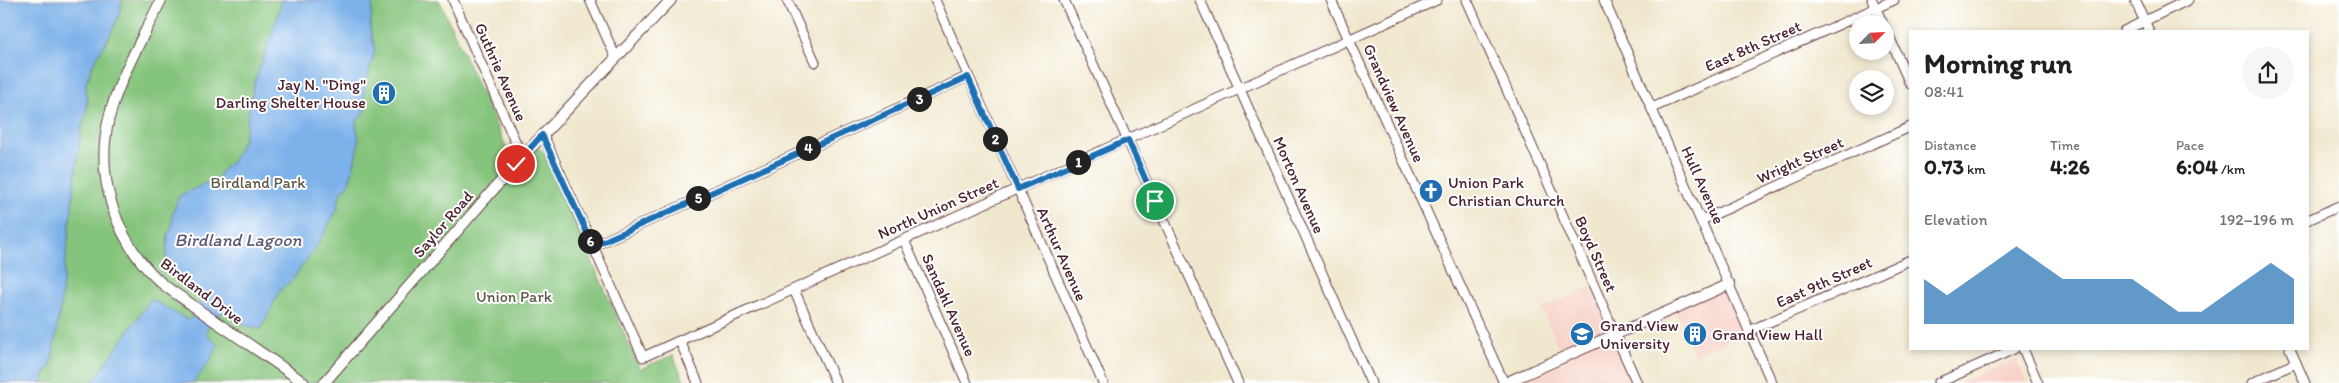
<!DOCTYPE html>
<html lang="en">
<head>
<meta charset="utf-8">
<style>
  body { margin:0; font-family:Itim,sans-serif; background:#f6f6f6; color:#202124; height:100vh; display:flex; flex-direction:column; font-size:19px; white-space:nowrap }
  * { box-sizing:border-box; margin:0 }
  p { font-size:16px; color:#757577 }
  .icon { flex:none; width:28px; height:28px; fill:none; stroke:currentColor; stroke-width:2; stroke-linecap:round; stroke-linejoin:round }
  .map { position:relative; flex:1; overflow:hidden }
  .panel { position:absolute; left:1909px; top:30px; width:400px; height:320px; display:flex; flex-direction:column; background:#fff; border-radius:0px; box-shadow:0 2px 8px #0003 }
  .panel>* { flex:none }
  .needle { width:32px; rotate:66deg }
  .buttons { position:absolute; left:1849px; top:15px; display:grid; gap:10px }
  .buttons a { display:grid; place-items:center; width:45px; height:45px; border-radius:50%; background:#fff; box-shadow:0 2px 8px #0003; font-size:25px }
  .pin { position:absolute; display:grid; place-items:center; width:42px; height:42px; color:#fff; margin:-21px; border:2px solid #fff; border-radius:50%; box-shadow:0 1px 5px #0007 }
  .km { position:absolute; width:25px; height:25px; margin:-12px; border-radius:50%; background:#222; color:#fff; font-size:14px; line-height:25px; text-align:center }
  .round { display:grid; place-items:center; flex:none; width:52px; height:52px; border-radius:26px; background:#f6f6f6 }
  .overview { display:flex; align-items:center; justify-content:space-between; height:85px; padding:0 15px }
  h1 { font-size:28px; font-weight:700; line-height:38px }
  .figures { display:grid; grid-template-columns:repeat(3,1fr); gap:8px; height:85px; padding:5px 15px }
  .figures div { display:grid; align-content:center }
  .figures b { font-size:21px; font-weight:700 }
  .figures small { font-size:14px; font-weight:400 }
  .figures p { font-size:14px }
  .chart { height:140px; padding:10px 15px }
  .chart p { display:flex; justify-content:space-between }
  .chart svg { width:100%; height:90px; margin-top:5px; fill:#1f6fb2; opacity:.7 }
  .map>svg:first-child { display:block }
  .built { fill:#f7d1c7 }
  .green { fill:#85c47c; stroke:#687254 }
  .water { fill:#7bb1e9; stroke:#62688a }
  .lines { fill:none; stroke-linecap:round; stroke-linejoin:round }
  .minor-casing { stroke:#633d43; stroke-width:11 }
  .tertiary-casing { stroke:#633d43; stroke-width:12 }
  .minor { stroke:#fff; stroke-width:9 }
  .tertiary { stroke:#fff; stroke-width:10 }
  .route-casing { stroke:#fff; stroke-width:10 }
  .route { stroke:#1f6fb2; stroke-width:6 }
  .labels { text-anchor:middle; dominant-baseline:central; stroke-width:4; stroke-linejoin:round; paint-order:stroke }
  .street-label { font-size:16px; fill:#4a1f2b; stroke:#fff }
  .poi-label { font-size:16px; fill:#4a1f2b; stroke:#fff; text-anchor:start }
  .park-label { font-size:16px; fill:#5f5947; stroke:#fff }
  .water-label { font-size:18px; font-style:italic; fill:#5e5977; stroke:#fff }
</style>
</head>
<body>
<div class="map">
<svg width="2339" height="383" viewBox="0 0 2339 383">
  <rect width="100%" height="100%" fill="#fff"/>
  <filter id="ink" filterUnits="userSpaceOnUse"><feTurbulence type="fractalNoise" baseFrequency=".02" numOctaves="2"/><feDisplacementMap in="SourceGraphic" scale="10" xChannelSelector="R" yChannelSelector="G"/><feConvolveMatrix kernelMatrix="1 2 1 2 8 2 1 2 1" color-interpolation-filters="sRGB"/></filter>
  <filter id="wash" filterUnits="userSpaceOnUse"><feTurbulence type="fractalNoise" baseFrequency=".0096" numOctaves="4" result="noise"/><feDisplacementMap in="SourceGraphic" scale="20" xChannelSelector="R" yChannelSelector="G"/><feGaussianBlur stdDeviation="1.12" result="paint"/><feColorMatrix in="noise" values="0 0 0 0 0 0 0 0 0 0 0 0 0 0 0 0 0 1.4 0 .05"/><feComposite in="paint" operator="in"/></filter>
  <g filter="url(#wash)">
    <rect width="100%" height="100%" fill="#f0e8ce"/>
    <g class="built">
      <polygon points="1591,287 1612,335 1724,287 1744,333 1695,355 1676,313 1615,340 1633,383 1518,383 1565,362 1542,309"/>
      <polygon points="2016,358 2027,383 1959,383"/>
    </g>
    <polygon class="green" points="122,0 439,0 511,158 516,163 538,147 544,153 640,369 673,355 685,383 43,383 44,375 51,366 81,129 88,102 85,86 98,52 108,40 121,7"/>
    <g class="water">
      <path d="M0 0H122C119 32 93 53 86 84 85 90 88 97 87 103 87 112 84 121 81 129L60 309 51 366 44 375 43 383H0Z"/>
      <path d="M281 0H373L370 28 375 50 364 90 365 110 356 123 359 141 353 170 348 186 341 191 337 210 318 244 292 280 280 290 261 329C251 326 234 325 229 315L222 312 208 326 206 333 218 345 210 361 193 383H92L151 299 187 320 193 317 201 301 198 294 182 283 166 259 168 235 172 226V215L179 196 219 177 222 170 233 161 244 138 254 84 280 10Z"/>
    </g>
  </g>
  <g filter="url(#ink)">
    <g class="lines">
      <g class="minor-casing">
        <g id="minor">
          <polyline points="453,0 522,157"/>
          <polyline points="590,0 616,58"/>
          <polyline points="787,0 815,62"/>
          <polyline points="935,0 1103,383"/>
          <polyline points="1064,0 1238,383"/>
          <polyline points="1200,0 1371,383"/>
          <polyline points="1331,0 1504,383"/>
          <polyline points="1467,0 1637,383"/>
          <polyline points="1604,0 1772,383"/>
          <polyline points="1872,0 1883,24"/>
          <polyline points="2135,0 2149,31"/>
          <polyline points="1885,27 1910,84"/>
          <polyline points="2124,31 2188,0"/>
          <polyline points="1652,108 1894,0"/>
          <polyline points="543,135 643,357 1437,0"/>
          <polyline points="1702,220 1910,127"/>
          <polyline points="2308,220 2339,206"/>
          <polyline points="904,240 967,383"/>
          <polyline points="593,246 967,77"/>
          <polyline points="794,290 836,383"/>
          <polyline points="1749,331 1910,260"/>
          <polyline points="680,341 698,383"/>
          <polyline points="2023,349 2038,383"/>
          <polyline points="2290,349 2305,383"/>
          <polyline points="1938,383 2014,349"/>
          <polyline points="2252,383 2296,363"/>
        </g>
      </g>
      <g class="tertiary-casing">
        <g id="tertiary">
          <path d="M161 0C143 38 119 77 109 118 95 175 114 237 156 278 167 289 180 296 192 305 229 332 268 356 304 383"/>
          <polyline points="324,383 522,157 671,0"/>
          <polyline points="1505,383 1730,284"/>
        </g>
      </g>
      <use href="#minor" class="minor"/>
      <use href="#tertiary" class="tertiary"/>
    </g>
  </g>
  <g class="lines" filter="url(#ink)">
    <g class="route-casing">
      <polyline id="route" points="516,164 542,135 593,246 968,77 1018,189 1128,140 1155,201"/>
    </g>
    <use href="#route" class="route"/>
  </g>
  <defs>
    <g id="building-disc" transform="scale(1.25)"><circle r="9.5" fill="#1f6fb2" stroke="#fff"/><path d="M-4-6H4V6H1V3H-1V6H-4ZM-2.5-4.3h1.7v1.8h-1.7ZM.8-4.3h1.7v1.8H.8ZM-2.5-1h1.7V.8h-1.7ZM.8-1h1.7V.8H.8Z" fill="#fff"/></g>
    <g id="church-disc" transform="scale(1.25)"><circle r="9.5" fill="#1f6fb2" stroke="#fff"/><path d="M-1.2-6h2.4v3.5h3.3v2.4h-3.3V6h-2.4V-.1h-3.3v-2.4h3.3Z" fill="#fff"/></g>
    <g id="university-disc" transform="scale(1.25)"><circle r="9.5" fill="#1f6fb2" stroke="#fff"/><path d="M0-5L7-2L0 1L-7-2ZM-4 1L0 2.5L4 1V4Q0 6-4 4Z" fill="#fff"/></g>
  </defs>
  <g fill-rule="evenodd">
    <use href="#building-disc" x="384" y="93"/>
    <use href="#church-disc" x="1431" y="191"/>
    <use href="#university-disc" x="1582" y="334"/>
    <use href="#building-disc" x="1695" y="334"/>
  </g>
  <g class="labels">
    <g class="street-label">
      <text transform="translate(1753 46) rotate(-24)">East 8th Street</text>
      <text transform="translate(501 72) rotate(66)">Guthrie Avenue</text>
      <text transform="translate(1394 103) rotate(66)">Grandview Avenue</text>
      <text transform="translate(1800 160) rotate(-24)">Wright Street</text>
      <text transform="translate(1299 185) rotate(66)">Morton Avenue</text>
      <text transform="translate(1703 185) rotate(66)">Hull Avenue</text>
      <text transform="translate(938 208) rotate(-24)">North Union Street</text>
      <text transform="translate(443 224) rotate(-49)">Saylor Road</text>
      <text transform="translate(1062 254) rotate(66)">Arthur Avenue</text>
      <text transform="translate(1596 254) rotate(66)">Boyd Street</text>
      <text transform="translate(1824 282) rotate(-24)">East 9th Street</text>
      <text transform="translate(202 291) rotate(37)">Birdland Drive</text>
      <text transform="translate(949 305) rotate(66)">Sandahl Avenue</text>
    </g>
    <g class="poi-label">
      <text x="366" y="84" text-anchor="end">Jay N. "Ding"<tspan x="366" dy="18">Darling Shelter House</tspan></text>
      <text x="1448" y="182">Union Park<tspan x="1448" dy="18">Christian Church</tspan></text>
      <text x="1600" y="325">Grand View<tspan x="1600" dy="18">University</tspan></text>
      <text x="1712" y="334">Grand View Hall</text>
    </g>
    <g class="park-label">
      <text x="258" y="182">Birdland Park</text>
      <text x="514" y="296">Union Park</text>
    </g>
    <g class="water-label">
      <text x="238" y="240">Birdland Lagoon</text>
    </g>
  </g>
</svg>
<div class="buttons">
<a><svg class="needle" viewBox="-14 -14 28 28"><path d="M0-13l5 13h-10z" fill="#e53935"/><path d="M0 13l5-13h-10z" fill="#757577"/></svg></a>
<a><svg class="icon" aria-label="layers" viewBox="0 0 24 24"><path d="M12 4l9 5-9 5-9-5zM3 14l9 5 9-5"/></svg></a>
</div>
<div class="pin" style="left:1155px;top:201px;background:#1e9e55"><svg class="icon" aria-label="arrive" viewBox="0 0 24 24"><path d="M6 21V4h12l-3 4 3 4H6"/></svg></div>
<div class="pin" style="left:516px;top:164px;background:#d93025"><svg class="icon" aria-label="check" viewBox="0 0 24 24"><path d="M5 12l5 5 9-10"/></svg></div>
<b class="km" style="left:1078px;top:162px">1</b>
<b class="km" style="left:995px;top:139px">2</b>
<b class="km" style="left:919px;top:99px">3</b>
<b class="km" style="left:808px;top:148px">4</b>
<b class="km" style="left:698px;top:198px">5</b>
<b class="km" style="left:590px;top:241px">6</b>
<section class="panel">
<div class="overview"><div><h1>Morning run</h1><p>08:41</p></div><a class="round"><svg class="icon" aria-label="share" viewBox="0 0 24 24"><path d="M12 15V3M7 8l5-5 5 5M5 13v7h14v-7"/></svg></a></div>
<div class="figures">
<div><p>Distance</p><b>0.73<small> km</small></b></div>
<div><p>Time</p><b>4:26</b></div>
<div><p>Pace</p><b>6:04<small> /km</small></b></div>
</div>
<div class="chart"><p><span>Elevation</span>192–196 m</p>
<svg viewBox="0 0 160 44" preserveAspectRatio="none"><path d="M0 44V22L10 30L20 22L30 14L40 6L50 14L60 22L70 22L80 22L90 22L100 30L110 38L120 38L130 30L140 22L150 14L160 22V44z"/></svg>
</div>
</section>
</div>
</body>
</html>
